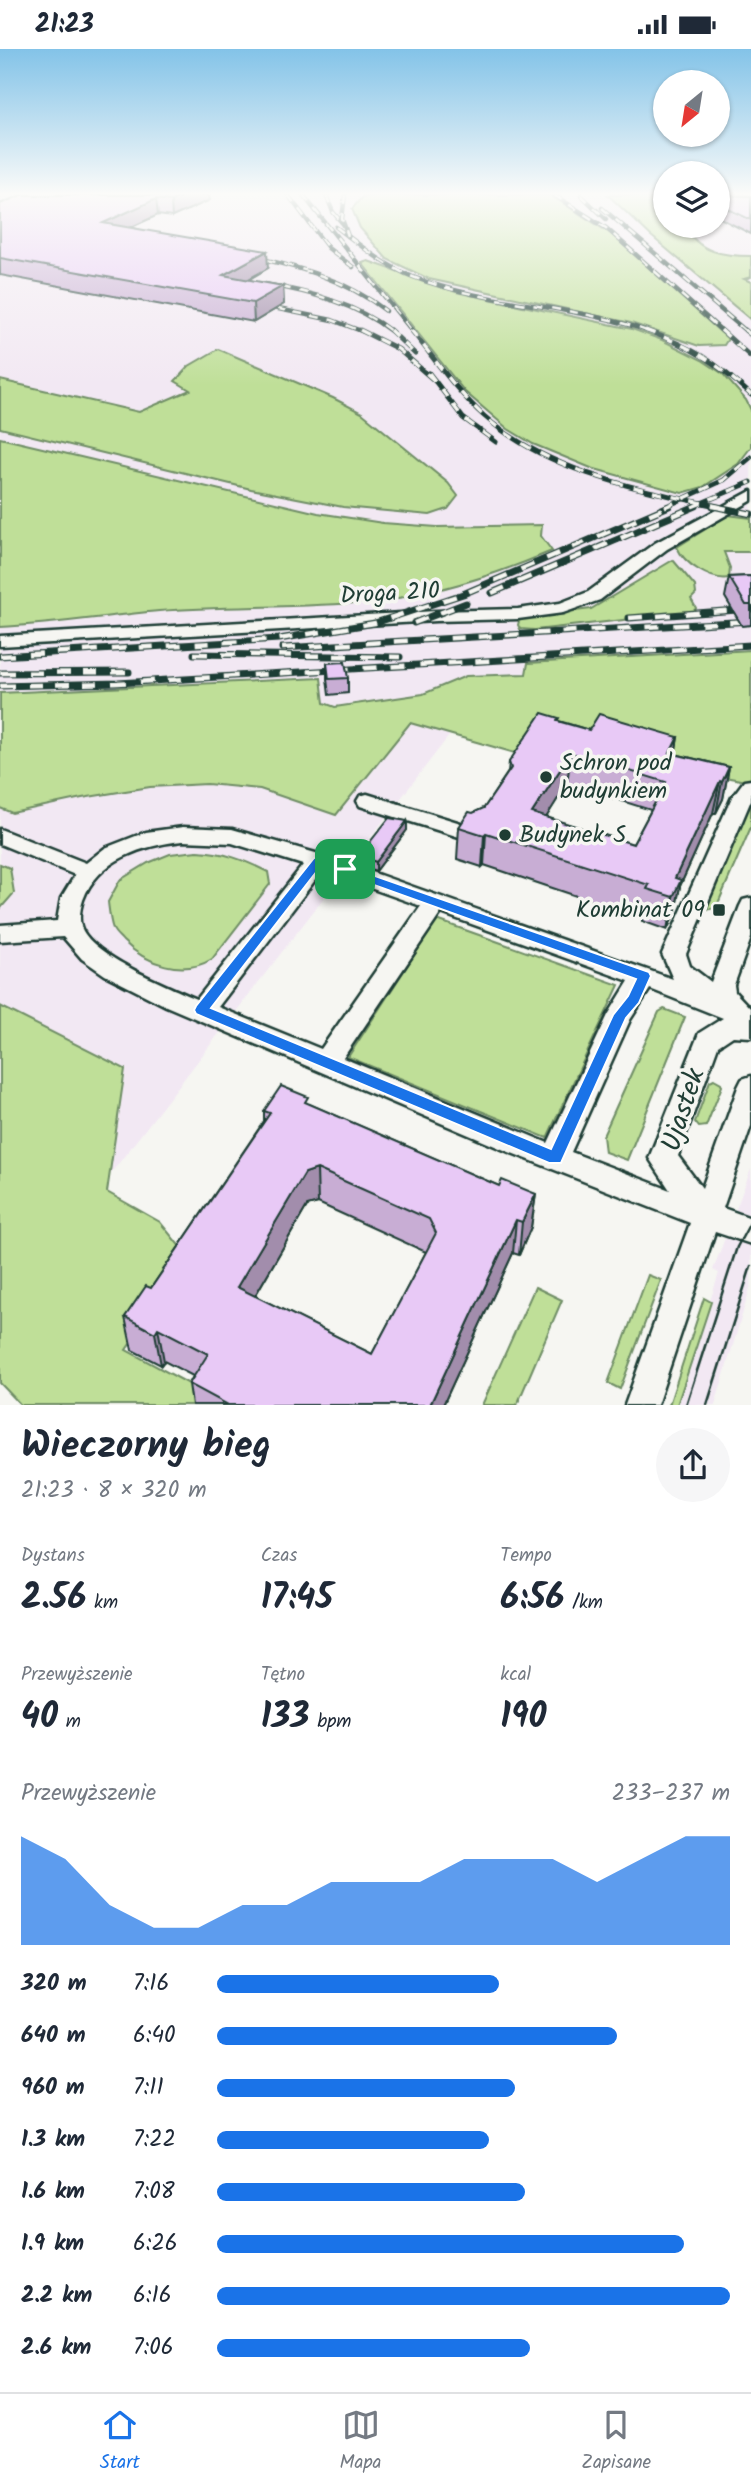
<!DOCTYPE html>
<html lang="pl">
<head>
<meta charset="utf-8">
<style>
  body { margin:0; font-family:Kalam,sans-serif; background:#f6f6f7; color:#1f2937; height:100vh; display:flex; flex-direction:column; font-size:26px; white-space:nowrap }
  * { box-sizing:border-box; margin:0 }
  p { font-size:23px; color:#747a83 }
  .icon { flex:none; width:38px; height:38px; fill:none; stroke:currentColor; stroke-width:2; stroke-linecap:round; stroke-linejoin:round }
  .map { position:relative; height:1356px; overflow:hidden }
  .panel { display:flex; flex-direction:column; background:#fff; flex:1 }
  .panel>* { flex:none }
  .needle { width:46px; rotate:210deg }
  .tools { position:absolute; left:653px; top:21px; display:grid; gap:14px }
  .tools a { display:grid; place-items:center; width:77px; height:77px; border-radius:50%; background:#fff; box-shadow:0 2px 5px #0004; font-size:35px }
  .pin { position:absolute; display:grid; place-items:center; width:60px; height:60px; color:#fff; margin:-30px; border-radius:14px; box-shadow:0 4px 10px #0006 }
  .round { display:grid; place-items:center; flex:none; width:74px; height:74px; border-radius:37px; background:#f6f6f7 }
  .summary { display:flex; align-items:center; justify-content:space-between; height:119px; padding:0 21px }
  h1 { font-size:38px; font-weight:700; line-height:52px }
  .figures { display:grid; grid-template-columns:repeat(3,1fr); gap:10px; height:119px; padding:7px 21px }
  .figures div { display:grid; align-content:center }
  .figures b { font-size:35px; font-weight:700 }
  .figures small { font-size:19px; font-weight:400 }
  .figures p { font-size:19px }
  .chart { height:196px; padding:14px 21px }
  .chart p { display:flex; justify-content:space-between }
  .chart svg { width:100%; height:126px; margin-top:7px; fill:#1a73e8; opacity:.7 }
  ul { padding:0 21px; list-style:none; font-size:23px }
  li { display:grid; grid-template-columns:112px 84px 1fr; align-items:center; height:52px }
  li i { height:18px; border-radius:9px; background:#1a73e8 }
  .status { display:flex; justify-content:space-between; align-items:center; height:49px; padding:0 35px; background:#fff; direction:ltr }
  .status svg { height:19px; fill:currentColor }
  .menu { display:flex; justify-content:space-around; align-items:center; height:98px; border-top:2px solid #e0e1e3; background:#fff; font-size:19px; color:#747a83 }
  .menu a { display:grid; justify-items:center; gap:4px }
  .menu .selected { color:#1a73e8 }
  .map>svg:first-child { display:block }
  .built { fill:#f2e8f3 }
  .green { fill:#bfdf98; stroke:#6f8e66; stroke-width:2 }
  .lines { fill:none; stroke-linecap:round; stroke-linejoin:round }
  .minor-casing { stroke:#1f3d34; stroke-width:5 }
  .minor { fill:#f6f6f2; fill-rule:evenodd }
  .tram { stroke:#1f3d34; stroke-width:2.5 }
  .rail-far2-casing { stroke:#1f3d34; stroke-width:4.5 }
  .rail-far1-casing { stroke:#1f3d34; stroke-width:5 }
  .rail-casing { stroke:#1f3d34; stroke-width:7 }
  .rail-far2 { stroke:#f6f6f2; stroke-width:2.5; stroke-dasharray:9; stroke-linecap:butt }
  .rail-far1 { stroke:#f6f6f2; stroke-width:3.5; stroke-dasharray:10; stroke-linecap:butt }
  .rail { stroke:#f6f6f2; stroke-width:4.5; stroke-dasharray:14; stroke-linecap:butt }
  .wall { fill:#c8add4; stroke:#1f3d34; stroke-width:2; fill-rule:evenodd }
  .shaded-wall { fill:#a28dac; stroke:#1f3d34; stroke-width:2 }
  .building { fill:#e8c9f6; stroke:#1f3d34; stroke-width:2; fill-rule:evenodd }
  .route { fill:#1a73e8; stroke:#fff; stroke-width:2; fill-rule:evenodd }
  .poi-dot { fill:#1f3d34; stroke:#f6f6f2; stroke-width:2.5 }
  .labels { text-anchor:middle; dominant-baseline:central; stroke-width:7; stroke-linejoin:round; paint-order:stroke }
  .street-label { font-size:24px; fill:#1f3d34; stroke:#f6f6f2 }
  .poi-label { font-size:24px; fill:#1f3d34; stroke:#f6f6f2; text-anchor:start }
  .near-street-label { font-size:28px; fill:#1f3d34; stroke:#f6f6f2 }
</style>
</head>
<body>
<div class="status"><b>21:23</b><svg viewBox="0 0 49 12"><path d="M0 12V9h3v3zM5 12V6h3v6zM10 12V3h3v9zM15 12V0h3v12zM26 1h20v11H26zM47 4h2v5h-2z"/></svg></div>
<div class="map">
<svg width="751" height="1356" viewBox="0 0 751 1356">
  <rect width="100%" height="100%" fill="#f6f6f2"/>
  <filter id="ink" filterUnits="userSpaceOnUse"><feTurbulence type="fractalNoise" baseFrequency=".0143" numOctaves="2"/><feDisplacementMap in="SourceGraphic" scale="14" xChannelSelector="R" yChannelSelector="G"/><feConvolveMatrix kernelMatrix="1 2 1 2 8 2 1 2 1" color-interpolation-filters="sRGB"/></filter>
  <g filter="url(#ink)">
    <g class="built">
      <polygon points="0,146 665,146 665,177 718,177 718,146 751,146 751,716 486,639 0,1268"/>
      <polygon points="751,1120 751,1236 715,1356 677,1356 719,1224 713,1221"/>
    </g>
    <g class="green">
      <polygon points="375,146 550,146 611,185 728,290 724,296 699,297 631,274 429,230 387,210 360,179 352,160 362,148"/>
      <path d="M608 146H665V177H686C697 204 725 207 751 207V228L744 230 751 233V271L650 186Z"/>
      <polygon points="368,212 456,243 632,280 662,291 702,311 723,325 746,351 751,361 751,398 738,415 703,438 682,444 591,419 533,395 508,380 465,343 362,214"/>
      <polygon points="218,300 333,349 362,364 448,434 458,447 448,460 430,466 343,458 251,440 0,379 0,331 139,363 190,341 175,332 189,317"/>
      <path d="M0 389 318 464 383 474 437 478 542 476 541 487 552 502C493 527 432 547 368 553 299 559 229 557 159 562 106 567 54 575 0 578Z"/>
      <path d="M728 466 751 469V503H724L730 519 729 529C711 532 684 515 677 498Z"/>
      <polygon points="673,511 695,537 696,545 691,550 696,559 694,563 535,581 520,580 518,576 519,572 526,568 591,560"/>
      <polygon points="751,601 751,733 688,721 515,704 410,674 336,766 260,740 207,735 150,738 82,749 12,764 0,759 0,644 321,629 324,654 335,658 423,645 466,627 526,625 528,614"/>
      <polygon points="751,753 751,778 716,859 704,861"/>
      <path d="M197 802C224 803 244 811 268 823L270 835 212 910C183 928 146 915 123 892 120 888 115 885 113 880 110 872 109 861 108 853L120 831 148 814 170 805Z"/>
      <polygon points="0,815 10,819 14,844 0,860"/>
      <polygon points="437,871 619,936 547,1089 348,1008"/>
      <polygon points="0,957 125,1020 107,1143 160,1173 182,1200 174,1231 126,1301 204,1343 197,1356 21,1356 0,1334"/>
      <polygon points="664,960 685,968 627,1111 605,1103 603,1087 659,963"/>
      <polygon points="714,1030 721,1034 722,1037 706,1077 699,1078 695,1073 710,1032"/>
      <polygon points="648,1226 661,1231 620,1340 608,1334"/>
      <polygon points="535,1238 562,1251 517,1356 482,1356"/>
      <polygon points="704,1249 711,1253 677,1356 669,1356"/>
    </g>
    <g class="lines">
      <g class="minor-casing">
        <g id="minor">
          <polygon points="751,442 751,452 667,500 600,551 563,564 518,570 436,572 0,597 0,587 436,562 518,560 560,554 588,543 655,494"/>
          <path d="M751 731V751L686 905 690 917 711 933 740 857 743 851 751 849V889L734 936 735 943 751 960V988L733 987 718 997 678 1107 702 1139 738 1038 742 1030 751 1027V1077L723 1159 751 1169V1195L715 1183 657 1356H625L690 1174 509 1103 166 957 105 926 82 910 63 888 0 892V876L57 872 61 849 75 826 0 795V780L86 814 105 799 146 783 183 778 232 780 326 807 673 930 662 905 732 748 744 732ZM183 792 232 794 303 816 197 950C169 938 98 909 83 882 78 873 80 860 83 851 98 810 144 796 183 792ZM322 822 421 857 321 1000 218 958ZM441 864 629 932 608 966 548 1094 343 1009ZM650 940 723 969 699 984 649 1109 670 1141 571 1103 630 971Z"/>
          <polygon points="367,745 467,776 471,770 485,770 489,775 480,790 472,792 360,757 357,752 360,747"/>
        </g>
      </g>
      <use href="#minor" class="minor"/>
      <g class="tram">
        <polyline points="686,1356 737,1198 751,1172"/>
        <polyline points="707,1356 751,1217"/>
      </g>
      <g class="rail-far2-casing">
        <g id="rail-far2">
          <polyline points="288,146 328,199 353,218"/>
          <polyline points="303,146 413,283"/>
          <polyline points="326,146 333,163 344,176"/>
          <polyline points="345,146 342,170 348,187"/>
          <polyline points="554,146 606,179 723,283"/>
          <polyline points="581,146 606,170"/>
          <polyline points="602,159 747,283"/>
          <path d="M336 178C360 196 385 217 413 228 489 257 574 255 650 283"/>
          <path d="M249 207C299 218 345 230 386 262"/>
          <path d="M264 235C310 243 355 254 392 283"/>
          <polyline points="259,256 332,271 364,283"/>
        </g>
      </g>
      <g class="rail-far1-casing">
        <g id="rail-far1">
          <polyline points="360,281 398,300 435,332"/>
          <polyline points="390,281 415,305"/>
          <path d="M411 281C435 310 456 342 484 367 549 424 639 440 721 458"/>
          <path d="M645 281C692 298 715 312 751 346"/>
          <polyline points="721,281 751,308"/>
          <polyline points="745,281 751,286"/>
          <polyline points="429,324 463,369 496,393"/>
          <polyline points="665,458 724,431 751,408"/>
          <polyline points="692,458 751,433"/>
        </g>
      </g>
      <g class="rail-casing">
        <g id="rail">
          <polyline points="713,457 751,465"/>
          <polyline points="492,544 696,457"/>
          <polyline points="629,569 751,560"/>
          <polyline points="414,574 466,554"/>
          <polyline points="282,599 751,572"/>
          <polyline points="194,605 400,608"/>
          <polyline points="0,607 279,590 375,574 463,545 669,457"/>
          <polyline points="0,624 129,623"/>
          <polyline points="0,637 118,634 751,596"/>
        </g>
      </g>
      <use href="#rail-far2" class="rail-far2"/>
      <use href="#rail-far1" class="rail-far1"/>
      <use href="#rail" class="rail"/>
    </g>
    <g class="wall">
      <polygon points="21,146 210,151 172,168 158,166 131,178 268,219 248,231 283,237 284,255 254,273 0,226 0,155"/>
      <polygon points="718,147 751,147 751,185 718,168"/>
      <polygon points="751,527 751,576 742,577 725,548 729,528"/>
      <polygon points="327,614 348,629 348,644 329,646 327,630"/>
      <path d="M559 672 589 681 678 688 675 705 729 718 723 750 716 764H713L680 837 675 864 667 881 642 872V869L484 816 482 818 457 810 459 778 473 764 484 759 508 723 509 713ZM567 735 651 761 633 795 546 768Z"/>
      <polygon points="407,772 407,781 376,822 359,816 359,807"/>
      <path d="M309 1055 499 1137 536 1145 531 1178 519 1206 513 1204 443 1356H192L189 1335 193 1327 164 1312 161 1316 132 1301 125 1268 151 1239 264 1072V1062ZM318 1154 426 1203 372 1305 255 1247 307 1157Z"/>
    </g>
    <g class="shaded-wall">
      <polygon points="184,146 209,146 210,151 172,168 171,152"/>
      <polygon points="156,150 158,166 105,190 103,174"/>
      <polygon points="267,202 268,219 224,244 223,226"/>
      <polygon points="283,237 284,255 254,273 253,254"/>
      <polygon points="678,688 673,719 670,704"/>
      <polygon points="571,704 567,735 529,796 532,764"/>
      <polygon points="729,718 723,750 716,764 722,733"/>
      <polygon points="720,732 713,764 680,837 675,864 667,881 673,848 675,829"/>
      <polygon points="407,772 407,781 376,822 376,813"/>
      <polygon points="486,784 484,816 482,818 484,786"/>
      <polygon points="317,1120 318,1154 307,1157 241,1271 237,1238 305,1124"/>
      <polygon points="536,1145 531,1178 519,1206 522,1173"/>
      <polygon points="516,1171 513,1204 443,1356 430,1356"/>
      <polygon points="158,1279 164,1312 161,1316 155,1284"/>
    </g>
    <g class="building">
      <polygon points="21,146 184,146 171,152 156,150 103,174 267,202 223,226 283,237 253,254 0,209 0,155"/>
      <polygon points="724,146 751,147 751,171 718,155 718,147"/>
      <polygon points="751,527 751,556 746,556 729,528"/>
      <polygon points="345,613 348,629 329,630 327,614"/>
      <path d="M542 664 559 669 557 672 589 681 599 665 678 688 670 704 729 718 722 733 720 732 675 829 681 831 673 848 647 840 649 836 486 784 484 786 459 778 469 763 473 764 484 759 511 719 509 713ZM571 704 666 733 633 795 532 764Z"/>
      <polygon points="389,769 407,772 376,813 359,807"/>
      <path d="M281 1037 308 1048 305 1053 499 1137 502 1131 536 1145 522 1173 516 1171 430 1356H228L189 1335 208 1305 158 1279 155 1284 125 1268 146 1237 151 1239 270 1064 264 1062ZM317 1120 429 1170 436 1184 372 1305 237 1238 305 1124Z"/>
    </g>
  </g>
  <linearGradient id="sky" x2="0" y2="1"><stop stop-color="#83c3e8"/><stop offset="0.43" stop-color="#fbfbf9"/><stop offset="1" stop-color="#fbfbf9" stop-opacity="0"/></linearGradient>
  <rect width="751" height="336" fill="url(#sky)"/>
  <path class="route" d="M318 807 649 923 651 927 639 954 626 969 561 1114H549L196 965 194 961 196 957 314 809ZM321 817 636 930 628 947 613 966 551 1100 211 959Z"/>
  <g class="poi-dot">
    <circle cx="546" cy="728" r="7"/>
    <circle cx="505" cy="786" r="7"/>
    <rect x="712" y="854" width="14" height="14" rx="3.5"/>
  </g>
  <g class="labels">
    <g class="street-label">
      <text transform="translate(390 545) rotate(-3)">Droga 210</text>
    </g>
    <g class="poi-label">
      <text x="560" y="714">Schron pod<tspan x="560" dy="28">budynkiem</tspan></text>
      <text x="519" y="786">Budynek S</text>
      <text x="705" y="861" text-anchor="end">Kombinat 09</text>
    </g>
    <g class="near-street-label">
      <text transform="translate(684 1061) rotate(-72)">Ujastek</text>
    </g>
  </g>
</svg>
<div class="tools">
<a><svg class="needle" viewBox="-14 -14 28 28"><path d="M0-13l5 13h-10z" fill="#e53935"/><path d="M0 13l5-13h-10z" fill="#747a83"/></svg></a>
<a><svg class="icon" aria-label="layers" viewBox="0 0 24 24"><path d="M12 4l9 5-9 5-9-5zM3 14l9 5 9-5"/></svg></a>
</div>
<div class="pin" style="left:345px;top:820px;background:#1e9e55"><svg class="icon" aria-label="arrive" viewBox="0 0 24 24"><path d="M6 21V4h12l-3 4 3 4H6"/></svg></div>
</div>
<section class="panel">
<div class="summary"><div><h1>Wieczorny bieg</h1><p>21:23 · 8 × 320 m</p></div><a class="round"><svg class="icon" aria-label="share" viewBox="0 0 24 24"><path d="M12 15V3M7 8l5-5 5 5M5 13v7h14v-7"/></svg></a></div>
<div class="figures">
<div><p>Dystans</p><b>2.56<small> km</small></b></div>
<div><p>Czas</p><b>17:45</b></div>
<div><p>Tempo</p><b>6:56<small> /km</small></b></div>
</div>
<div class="figures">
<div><p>Przewyższenie</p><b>40<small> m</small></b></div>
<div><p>Tętno</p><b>133<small> bpm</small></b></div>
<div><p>kcal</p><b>190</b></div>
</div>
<div class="chart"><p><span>Przewyższenie</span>233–237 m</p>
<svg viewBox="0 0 160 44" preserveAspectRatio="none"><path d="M0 44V6L10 14L20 30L30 38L40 38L50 30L60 30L70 22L80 22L90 22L100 14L110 14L120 14L130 22L140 14L150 6L160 6V44z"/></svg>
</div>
<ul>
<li><b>320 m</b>7:16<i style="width:55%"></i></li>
<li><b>640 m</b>6:40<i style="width:78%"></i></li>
<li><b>960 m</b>7:11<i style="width:58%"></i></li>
<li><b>1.3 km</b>7:22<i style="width:53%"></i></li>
<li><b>1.6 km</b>7:08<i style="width:60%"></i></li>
<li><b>1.9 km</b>6:26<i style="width:91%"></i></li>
<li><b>2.2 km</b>6:16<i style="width:100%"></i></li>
<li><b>2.6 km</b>7:06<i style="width:61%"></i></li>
</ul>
</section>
<nav class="menu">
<a class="selected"><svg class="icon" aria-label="home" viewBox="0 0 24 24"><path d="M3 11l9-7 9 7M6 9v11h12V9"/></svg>Start</a>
<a><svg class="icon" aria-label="map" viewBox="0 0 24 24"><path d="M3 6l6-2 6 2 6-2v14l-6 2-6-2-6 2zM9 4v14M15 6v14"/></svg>Mapa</a>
<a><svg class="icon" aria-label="saved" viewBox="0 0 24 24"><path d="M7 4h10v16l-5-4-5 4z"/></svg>Zapisane</a>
</nav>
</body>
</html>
